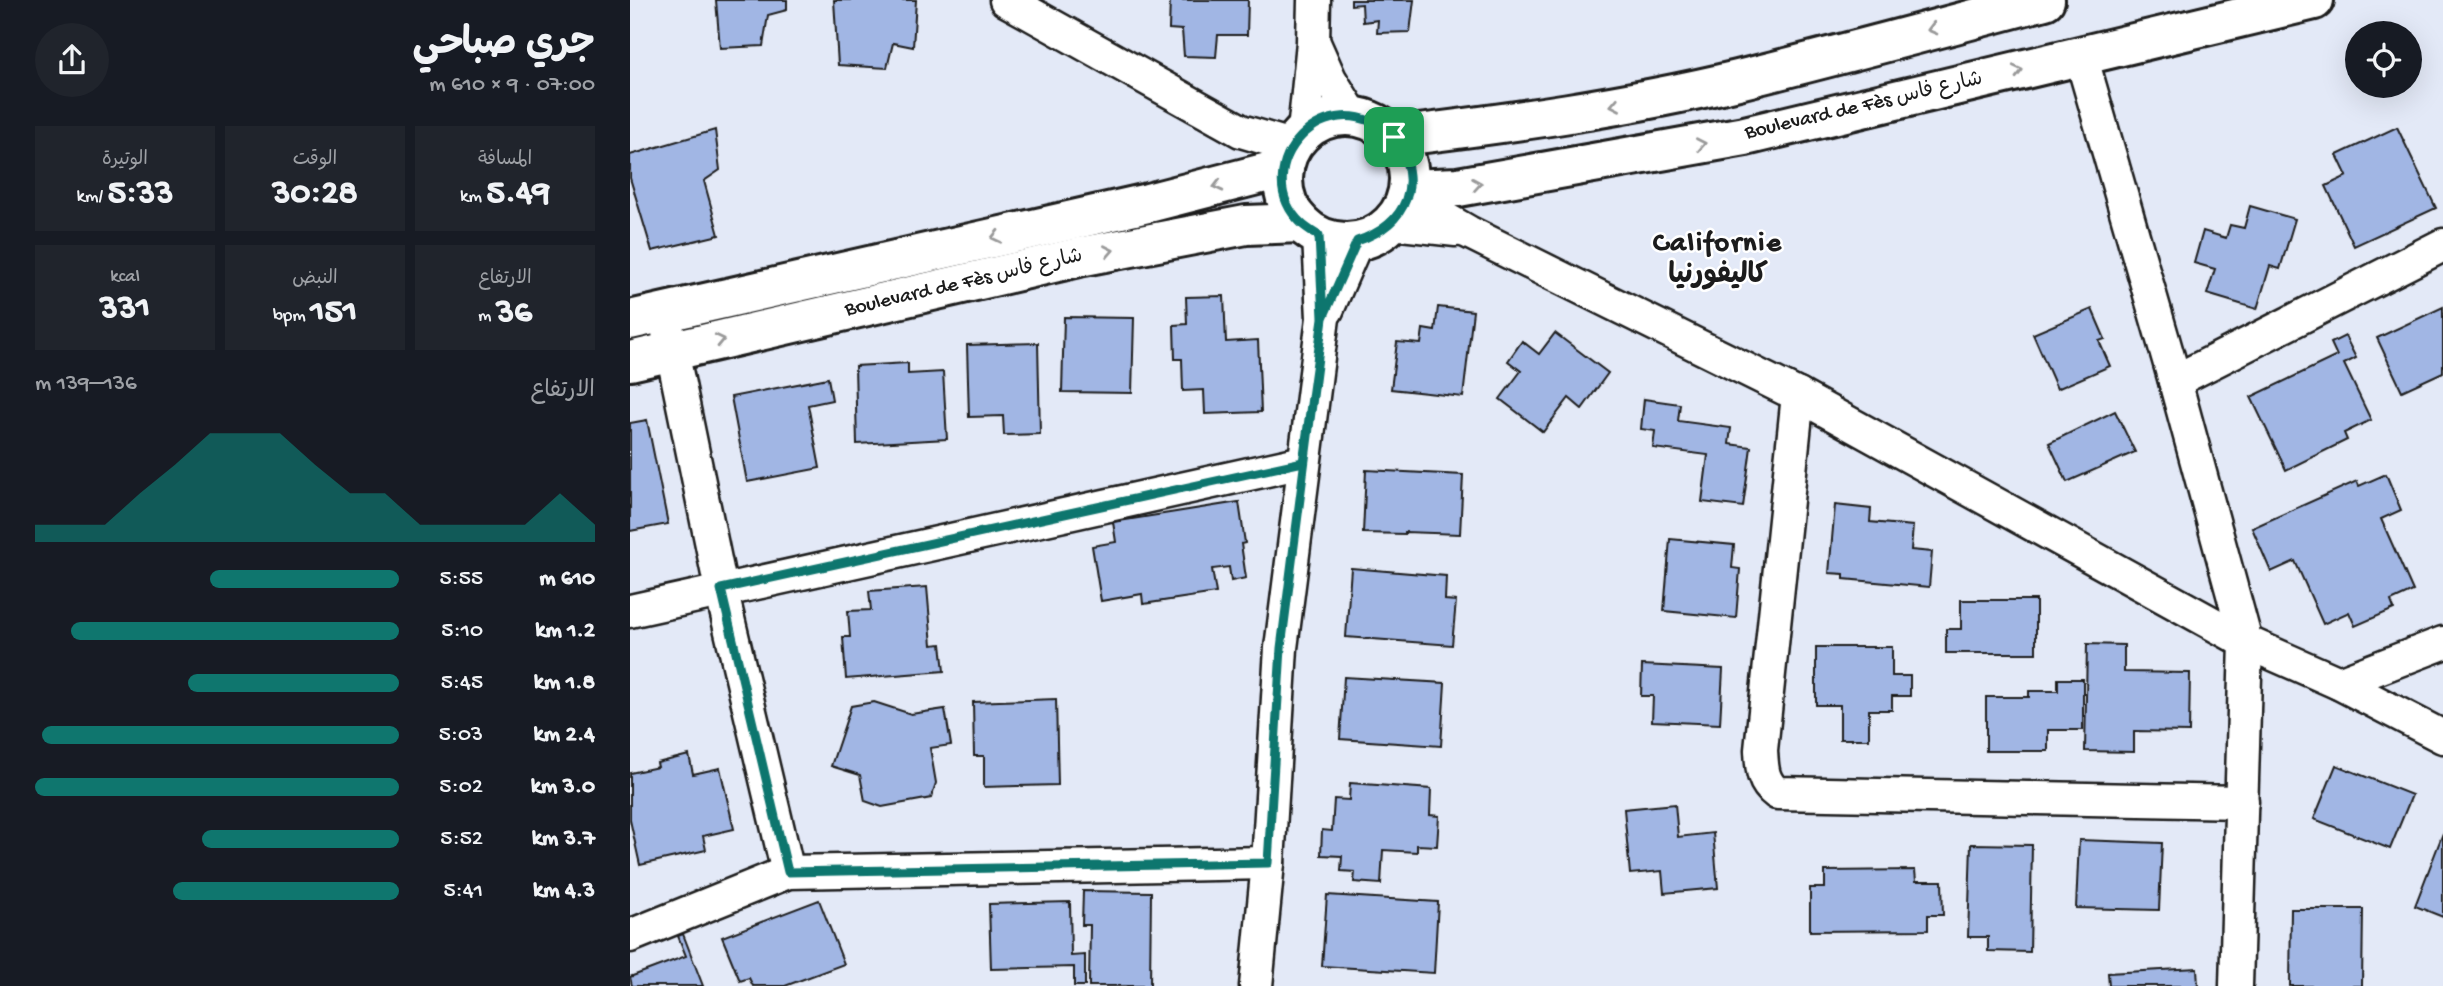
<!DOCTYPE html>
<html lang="ar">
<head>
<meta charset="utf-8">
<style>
  body { margin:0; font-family:"Gochi Hand","Playpen Sans Arabic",sans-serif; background:#20242c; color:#f1f3f6; direction:rtl; height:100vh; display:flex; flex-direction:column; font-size:26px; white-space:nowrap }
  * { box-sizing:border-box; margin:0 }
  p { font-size:23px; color:#9ea1a6 }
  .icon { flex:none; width:38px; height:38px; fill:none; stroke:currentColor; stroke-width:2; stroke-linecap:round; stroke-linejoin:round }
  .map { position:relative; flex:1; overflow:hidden; direction:ltr }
  .details { display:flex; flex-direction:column; background:#171b24; width:630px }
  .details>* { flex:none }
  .fabs { position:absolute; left:1715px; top:21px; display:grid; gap:14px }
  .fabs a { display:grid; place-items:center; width:77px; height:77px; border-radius:50%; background:#171b24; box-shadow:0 7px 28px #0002; font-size:35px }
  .pin { position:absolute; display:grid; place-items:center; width:60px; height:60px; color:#fff; margin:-30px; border-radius:14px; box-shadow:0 4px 10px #0006 }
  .round { display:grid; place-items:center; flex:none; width:74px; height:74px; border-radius:37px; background:#20242c }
  .summary { display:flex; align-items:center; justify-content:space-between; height:119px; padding:0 35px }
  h1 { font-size:38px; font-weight:700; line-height:52px }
  .stats { display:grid; grid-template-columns:repeat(3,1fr); gap:10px; height:119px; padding:7px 35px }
  .stats div { display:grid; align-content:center; border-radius:0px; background:#20242c; text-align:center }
  .stats b { font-size:35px; font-weight:700 }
  .stats small { font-size:19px; font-weight:400 }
  .stats p { font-size:19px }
  .chart { height:196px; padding:14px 35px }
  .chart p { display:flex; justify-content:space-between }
  .chart svg { width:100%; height:126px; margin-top:7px; fill:#0f766e; opacity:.7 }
  ul { padding:0 35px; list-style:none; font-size:23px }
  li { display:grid; grid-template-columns:112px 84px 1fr; align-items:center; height:52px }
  li i { height:18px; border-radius:9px; background:#0f766e }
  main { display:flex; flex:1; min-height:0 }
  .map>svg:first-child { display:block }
  .building { fill:#a1b6e4; stroke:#1c1c1c; stroke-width:2 }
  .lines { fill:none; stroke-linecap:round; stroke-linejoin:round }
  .street-casing { stroke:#1c1c1c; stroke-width:37 }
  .secondary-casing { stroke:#1c1c1c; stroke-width:44 }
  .street { stroke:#fff; stroke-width:32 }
  .secondary { stroke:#fff; stroke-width:38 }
  .oneway { stroke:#999 }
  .route-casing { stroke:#fff; stroke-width:14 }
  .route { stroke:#0f766e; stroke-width:9 }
  .labels { text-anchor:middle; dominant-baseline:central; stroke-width:5; stroke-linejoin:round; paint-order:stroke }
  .street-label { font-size:21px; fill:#1c1c1c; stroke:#fff }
  .district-label { font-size:28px; font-weight:bold; letter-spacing:2px; fill:#1c1c1c; stroke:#fff }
</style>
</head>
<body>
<main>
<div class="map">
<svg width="1813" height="986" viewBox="0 0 1813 986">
  <rect width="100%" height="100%" fill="#e3e9f7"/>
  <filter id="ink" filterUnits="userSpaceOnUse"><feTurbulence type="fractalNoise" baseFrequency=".0143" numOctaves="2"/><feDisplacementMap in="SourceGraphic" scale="14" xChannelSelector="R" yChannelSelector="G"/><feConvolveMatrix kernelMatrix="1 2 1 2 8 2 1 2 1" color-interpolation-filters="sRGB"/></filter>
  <g filter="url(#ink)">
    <g class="building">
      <polygon points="86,0 157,0 157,10 138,15 133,46 90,48"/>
      <polygon points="204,0 286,0 283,47 263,43 257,68 208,65"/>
      <polygon points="540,0 618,0 617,35 588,35 586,57 554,56 552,30 539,29"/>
      <polygon points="721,0 784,0 780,32 747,33 748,20 733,22 732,4 721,5"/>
      <polygon points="1767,127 1806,208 1724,246 1696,186 1717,176 1707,155"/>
      <polygon points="85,130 90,170 74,181 89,235 22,251 0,178 0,155"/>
      <polygon points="1620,206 1665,219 1650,269 1640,266 1627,309 1577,294 1585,269 1564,263 1573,231 1596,238 1600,225 1614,228"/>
      <polygon points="594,296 596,342 628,340 631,412 575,414 574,390 553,391 552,359 545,359 544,325 557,324 556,297"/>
      <polygon points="808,307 843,311 833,397 761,389 767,342 791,344 793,329 805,331"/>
      <polygon points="1813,307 1813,372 1772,391 1747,338"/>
      <polygon points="1462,309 1475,339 1469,341 1480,366 1427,389 1403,334"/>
      <polygon points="434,317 504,318 502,393 432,392"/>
      <polygon points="925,333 978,373 952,409 939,398 913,432 870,399 891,371 878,361 892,341 909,354"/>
      <polygon points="1715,336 1726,358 1714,364 1741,420 1714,433 1717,440 1656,470 1621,397 1707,356 1701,343"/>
      <polygon points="408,343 410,434 374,435 373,416 339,417 337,345"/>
      <polygon points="278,363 278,374 313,372 317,439 227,444 225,366"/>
      <polygon points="198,378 202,400 178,405 190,468 117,482 101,397"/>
      <polygon points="1014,399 1050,404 1048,421 1101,428 1099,444 1121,447 1113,507 1072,502 1078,455 1023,448 1025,431 1011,429"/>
      <polygon points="1485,411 1505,452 1437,482 1419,443"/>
      <polygon points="17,420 38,524 0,531 0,423"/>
      <polygon points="736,470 833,475 830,534 775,532 775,534 733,533"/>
      <polygon points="1756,474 1771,510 1751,519 1783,591 1761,601 1764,609 1725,626 1719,612 1693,624 1665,561 1641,572 1622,528 1727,481 1729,486"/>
      <polygon points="609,502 615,543 611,544 616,578 601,581 599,567 582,569 586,593 513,604 512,594 471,601 462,546 486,542 483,522"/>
      <polygon points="1205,505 1241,509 1240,522 1283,526 1281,550 1302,552 1299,587 1214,579 1214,574 1199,573"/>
      <polygon points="1040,539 1104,545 1102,568 1110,569 1106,618 1034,611"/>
      <polygon points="721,568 816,576 815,600 826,601 822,645 716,637"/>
      <polygon points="297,587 302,645 311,644 314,671 216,679 213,637 220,637 218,611 241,610 239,591"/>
      <polygon points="1331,600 1406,600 1406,653 1316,653 1316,629 1331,629"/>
      <polygon points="1457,644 1494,645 1494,672 1560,673 1559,732 1504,731 1504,752 1455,751"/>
      <polygon points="1186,647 1262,647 1262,676 1280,676 1280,696 1262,696 1262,710 1239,710 1239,739 1210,739 1210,705 1186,705"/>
      <polygon points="1012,665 1093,669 1090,724 1022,721 1023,696 1011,696"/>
      <polygon points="714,677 815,683 811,746 710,739"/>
      <polygon points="1428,679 1453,679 1453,730 1418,730 1418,751 1356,751 1356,697 1399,697 1399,691 1428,691"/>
      <polygon points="426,699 428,785 354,787 354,756 344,756 343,702"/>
      <polygon points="244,702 281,714 315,709 321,745 300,748 306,783 301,798 252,807 235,801 230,775 201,766 221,706"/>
      <polygon points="59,755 63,774 90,768 104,829 73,836 76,850 10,865 0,820 0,773 28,767 27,763"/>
      <polygon points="1706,765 1782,795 1760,849 1684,819"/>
      <polygon points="720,783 801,789 800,815 809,816 807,846 787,845 787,852 753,850 751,884 724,882 725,872 711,871 712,856 691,855 692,830 702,831 704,799 719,800"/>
      <polygon points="1045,804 1048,837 1083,833 1088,888 1034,893 1032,871 1000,874 994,809"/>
      <polygon points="1813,833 1813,917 1785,906"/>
      <polygon points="1449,840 1532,843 1529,910 1446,908"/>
      <polygon points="1341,844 1402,845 1400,952 1358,951 1358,937 1338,937"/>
      <polygon points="1285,870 1286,881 1312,881 1313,915 1298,915 1298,930 1180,931 1180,888 1195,888 1195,871"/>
      <polygon points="453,891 521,892 520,986 459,986 460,925 452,925"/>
      <polygon points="697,895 808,902 804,973 692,966"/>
      <polygon points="189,900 214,964 155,986 123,986 119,978 110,981 92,937"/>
      <polygon points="440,902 441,956 455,955 455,986 444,986 444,967 361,969 359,904"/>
      <polygon points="1661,909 1733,909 1732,986 1660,986"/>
      <polygon points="53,934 73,986 2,986 0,977 56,956 48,936"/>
      <polygon points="1567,968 1568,986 1479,986 1478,973"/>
    </g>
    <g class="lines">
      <g class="street-casing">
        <g id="street">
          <polyline points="376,0 611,131 662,146"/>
          <polyline points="684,43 700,79 723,116"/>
          <polyline points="1451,56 1545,381 1616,642 1606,986"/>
          <polyline points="674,132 683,42 684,0"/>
          <polyline points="777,197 838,232 1168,395 1616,642 1709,683 1813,737"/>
          <polyline points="762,223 826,230"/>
          <polyline points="697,310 727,241"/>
          <polyline points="34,312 91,589 158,872"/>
          <polyline points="1545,381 1813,245"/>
          <path d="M1168 395 1131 750C1132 768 1132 782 1147 793L1612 802"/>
          <polyline points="0,611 673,462"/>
          <polyline points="1709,683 1813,643"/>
          <polyline points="0,936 158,872 638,863"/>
          <polyline points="626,986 638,863 651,648 693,318 689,236"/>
        </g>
      </g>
      <g class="secondary-casing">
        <g id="secondary">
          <circle cx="716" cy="179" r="63"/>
          <path d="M764 137C879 123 995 107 1108 80 1211 55 1313 27 1415 0"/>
          <polyline points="779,189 828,187 1115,136 1684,0"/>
          <polyline points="0,320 518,203 654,168"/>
          <polyline points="0,361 449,257 616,225 671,223"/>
        </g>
      </g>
      <use href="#street" class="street"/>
      <use href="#secondary" class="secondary"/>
    </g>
    <defs><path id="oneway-chevron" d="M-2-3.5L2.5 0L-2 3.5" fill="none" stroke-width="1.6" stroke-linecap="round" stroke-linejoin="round" transform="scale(1.75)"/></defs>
    <g class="oneway">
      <use href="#oneway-chevron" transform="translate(1302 29) rotate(165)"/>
      <use href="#oneway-chevron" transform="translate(1388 71) rotate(-13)"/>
      <use href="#oneway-chevron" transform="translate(985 105) rotate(169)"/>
      <use href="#oneway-chevron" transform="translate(1071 144) rotate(-11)"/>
      <use href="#oneway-chevron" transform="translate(847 184) rotate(-9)"/>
      <use href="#oneway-chevron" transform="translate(588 186) rotate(166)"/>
      <use href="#oneway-chevron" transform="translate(366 237) rotate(167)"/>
      <use href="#oneway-chevron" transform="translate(479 251) rotate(-11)"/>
      <use href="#oneway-chevron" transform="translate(90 340) rotate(-13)"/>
    </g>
  </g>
  <g class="lines" filter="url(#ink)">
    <g class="route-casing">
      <path id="route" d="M764 137C696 75 615 169 671 223 676 228 683 232 689 236L693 318 651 648 638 863 158 872 91 589 673 462 693 318 727 241C778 224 794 182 764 137"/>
    </g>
    <use href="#route" class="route"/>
  </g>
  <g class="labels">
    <g class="street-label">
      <text transform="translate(1234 107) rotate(-13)">Boulevard de Fès شارع فاس</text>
      <text transform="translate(334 284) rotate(-13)">Boulevard de Fès شارع فاس</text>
    </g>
    <g class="district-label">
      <text x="1088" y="244">Californie<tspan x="1088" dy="32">كاليفورنيا</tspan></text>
    </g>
  </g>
</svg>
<div class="fabs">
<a><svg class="icon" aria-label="locate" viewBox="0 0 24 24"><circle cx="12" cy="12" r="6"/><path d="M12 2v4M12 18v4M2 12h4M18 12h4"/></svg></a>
</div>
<div class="pin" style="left:764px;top:137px;background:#1e9e55"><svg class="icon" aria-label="arrive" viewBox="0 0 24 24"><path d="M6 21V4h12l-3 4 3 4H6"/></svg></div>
</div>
<section class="details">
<div class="summary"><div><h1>جري صباحي</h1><p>07:00 · 9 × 610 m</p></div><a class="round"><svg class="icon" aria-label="share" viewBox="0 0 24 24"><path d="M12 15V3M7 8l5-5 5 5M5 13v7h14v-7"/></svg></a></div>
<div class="stats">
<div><p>المسافة</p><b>5.49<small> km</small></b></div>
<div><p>الوقت</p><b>30:28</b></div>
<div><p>الوتيرة</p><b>5:33<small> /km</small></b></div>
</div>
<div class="stats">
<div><p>الارتفاع</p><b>36<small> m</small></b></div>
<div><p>النبض</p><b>151<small> bpm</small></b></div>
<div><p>kcal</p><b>331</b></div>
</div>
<div class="chart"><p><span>الارتفاع</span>136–139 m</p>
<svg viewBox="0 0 160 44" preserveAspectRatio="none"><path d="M0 44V38L10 38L20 38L30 27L40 17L50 6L60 6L70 6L80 17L90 27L100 27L110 38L120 38L130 38L140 38L150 27L160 38V44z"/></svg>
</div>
<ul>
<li><b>610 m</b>5:55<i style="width:52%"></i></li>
<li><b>1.2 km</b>5:10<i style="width:90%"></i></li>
<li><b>1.8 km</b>5:45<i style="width:58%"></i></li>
<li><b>2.4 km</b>5:03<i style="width:98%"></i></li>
<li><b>3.0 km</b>5:02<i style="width:100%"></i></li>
<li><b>3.7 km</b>5:52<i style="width:54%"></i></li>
<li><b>4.3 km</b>5:41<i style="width:62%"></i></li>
</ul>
</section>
</main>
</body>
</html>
